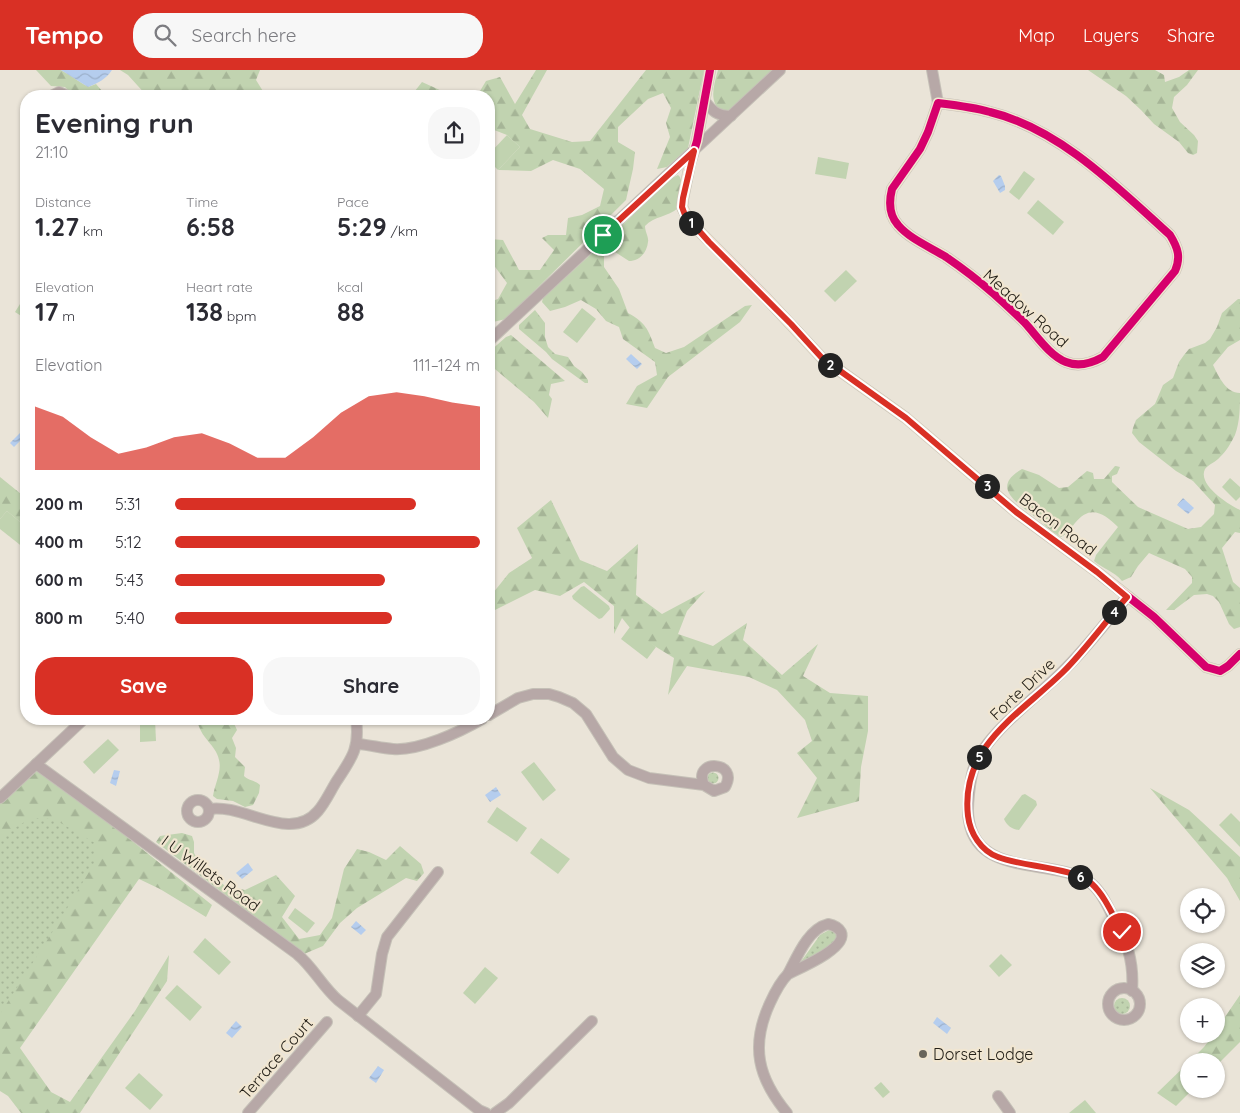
<!DOCTYPE html>
<html lang="en">
<head>
<meta charset="utf-8">
<style>
  body { margin:0; font-family:Quicksand,sans-serif; background:#f7f7f7; color:#2b2b33; height:100vh; display:flex; flex-direction:column; font-size:19px; white-space:nowrap }
  * { box-sizing:border-box; margin:0 }
  p { font-size:16px; color:#7c7c81 }
  .icon { flex:none; width:28px; height:28px; fill:none; stroke:currentColor; stroke-width:2; stroke-linecap:round; stroke-linejoin:round }
  .map { position:relative; flex:1; overflow:hidden }
  .side { position:absolute; left:20px; top:20px; width:475px; height:635px; display:flex; flex-direction:column; background:#fff; border-radius:20px; box-shadow:0 1px 4px #0004 }
  .side>* { flex:none }
  .fabs { position:absolute; left:1180px; top:818px; display:grid; gap:10px }
  .fabs a { display:grid; place-items:center; width:45px; height:45px; border-radius:50%; background:#fff; box-shadow:0 1px 4px #0004; font-size:25px }
  .pin { position:absolute; display:grid; place-items:center; width:42px; height:42px; color:#fff; margin:-21px; border:2px solid #fff; border-radius:50%; box-shadow:0 1px 5px #0007 }
  .km { position:absolute; width:25px; height:25px; margin:-12px; border-radius:50%; background:#222; color:#fff; font-size:14px; line-height:25px; text-align:center }
  .round { display:grid; place-items:center; flex:none; width:52px; height:52px; border-radius:20px; background:#f7f7f7 }
  .overview { display:flex; align-items:center; justify-content:space-between; height:85px; padding:0 15px }
  h1 { font-size:28px; font-weight:700; line-height:38px }
  .figures { display:grid; grid-template-columns:repeat(3,1fr); gap:8px; height:85px; padding:5px 15px }
  .figures div { display:grid; align-content:center }
  .figures b { font-size:25px; font-weight:700 }
  .figures small { font-size:14px; font-weight:400 }
  .figures p { font-size:14px }
  .chart { height:140px; padding:10px 15px }
  .chart p { display:flex; justify-content:space-between }
  .chart svg { width:100%; height:90px; margin-top:5px; fill:#d93025; opacity:.7 }
  .primary-button { display:flex; gap:10px; margin-top:auto; padding:10px 15px }
  .primary-button a { flex:1; height:58px; border-radius:20px; background:#d93025; color:#fff; font-size:20px; font-weight:700; line-height:58px; text-align:center }
  .primary-button a+a { background:#f7f7f7; color:#2b2b33 }
  ul { padding:0 15px; list-style:none; font-size:16px }
  li { display:grid; grid-template-columns:80px 60px 1fr; align-items:center; height:38px }
  li i { height:12px; border-radius:6px; background:#d93025 }
  header { display:flex; align-items:center; gap:30px; box-sizing:border-box; height:70px; padding:0 25px; background:#d93025; color:#fff }
  header strong { font-size:24px }
  nav { display:flex; gap:28px; margin-inline-start:auto; font-size:18px }
  .search { width:350px; height:45px; background:#f7f7f7; display:flex; align-items:center; gap:12px; box-sizing:border-box; padding:0 18px; border-radius:20px; color:#7c7c81; font-size:19px }
  .map>svg:first-child { display:block }
  .grass { fill:url(#grass-dots) }
  .forest { fill:url(#forest-firs) }
  .pitch { fill:#c1d3b0 }
  .water { fill:url(#water-waves) }
  .lines { fill:none; stroke-linecap:round; stroke-linejoin:round }
  .minor-casing { stroke:#c5c0b7; stroke-width:12 }
  .minor { stroke:#b7a8a7; stroke-width:10 }
  .cycleway-casing { stroke:#f1e6d1; stroke-width:11 }
  .cycleway { stroke:#d6006c; stroke-width:8 }
  .route-casing { stroke:#fff; stroke-width:10 }
  .route { stroke:#d93025; stroke-width:6 }
  .poi-dot { fill:#69655b; stroke:#f1e6d1; stroke-width:2 }
  .labels { text-anchor:middle; dominant-baseline:central; stroke-width:4.5; stroke-linejoin:round; paint-order:stroke }
  .street-label { font-size:16px; fill:#242018; stroke:#f1e6d1 }
  .poi-label { font-size:16px; fill:#242018; stroke:#f1e6d1; text-anchor:start }
</style>
</head>
<body>
<header>
<strong>Tempo</strong>
<div class="search"><svg class="icon" aria-label="search" viewBox="0 0 24 24"><circle cx="10" cy="10" r="6"/><path d="M15 15l6 6"/></svg>Search here</div>
<nav><a>Map</a><a>Layers</a><a>Share</a></nav>
</header>
<div class="map">
<svg width="1240" height="1043" viewBox="0 0 1240 1043">
  <defs>
    <pattern id="grass-dots" width="8" height="8" patternUnits="userSpaceOnUse" patternTransform="scale(1.25)"><rect width="8" height="8" fill="#c1d3b0"/><path d="M2 2h.1M6 6h.1" fill="none" stroke="#a6b597" stroke-width="1.8" stroke-linecap="round"/></pattern>
    <pattern id="forest-firs" width="22" height="20" patternUnits="userSpaceOnUse" patternTransform="scale(1.25)"><rect width="22" height="20" fill="#c1d3b0"/><path d="M5 1l3.5 6h-7zM16 11l3.5 6h-7z" fill="#a6b597"/></pattern>
    <pattern id="water-waves" width="16" height="10" patternUnits="userSpaceOnUse" patternTransform="scale(1.25)"><rect width="16" height="10" fill="#b5cdee"/><path d="M0 5q4-4 8 0t8 0" fill="none" stroke="#9cb0cb"/></pattern>
  </defs>
  <rect width="100%" height="100%" fill="#eae4d8"/>
  <g class="grass">
    <circle cx="713" cy="708" r="5.5"/>
    <polygon points="36,727 110,781 0,951 0,755"/>
    <polygon points="829,860 832,860 837,863 835,875 800,893 820,865"/>
    <circle cx="1122" cy="936" r="8"/>
  </g>
  <g class="forest">
    <polygon points="36,0 61,0 88,17 96,14 102,21 96,26 74,26 65,17 51,16"/>
    <polygon points="120,0 260,0 256,10 266,26 147,26 128,5"/>
    <polygon points="536,0 547,0 522,45 530,59 572,72 590,71 646,0 704,0 688,78 667,97 657,99 670,67 666,53 671,38 663,23 648,29 618,57 618,72 635,82 633,99 626,130 506,249 493,252 489,247 489,232 498,229 507,213 490,190 489,169 503,170 519,200 540,200 554,180 542,168 548,165 566,165 568,148 582,145 600,136 604,119 580,99 553,90 531,101 498,100 520,77 507,65 489,58 489,26 477,26 486,11 500,7 515,34"/>
    <path d="M718 0H773L731 40 722 42C708 32 714 15 718 0Z"/>
    <polygon points="1088,0 1155,0 1164,5 1165,12 1179,7 1189,0 1198,0 1187,15 1174,27 1172,38 1180,52 1194,65 1198,71 1197,83 1193,85 1188,83 1179,72 1154,54 1141,40 1126,26"/>
    <polygon points="422,12 453,26 411,26"/>
    <path d="M678 105 680 107 682 113 678 138C668 147 654 146 645 156 645 162 649 167 648 172 647 183 639 191 629 191L615 182 610 170 612 165 672 108Z"/>
    <path d="M600 176H603L604 181V197L619 219 628 243C646 253 648 259 655 278L666 283 684 277 745 236 752 235 740 252 668 307 647 338 626 334 637 316 657 305 655 292 623 269 619 257 606 251 596 239 581 230 565 237 550 241 542 232 543 228Z"/>
    <path d="M1238 229H1240V270L1228 277 1213 295C1219 307 1226 323 1240 323 1240 336 1240 352 1235 365 1232 371 1226 382 1220 387 1216 392 1209 394 1205 399 1197 415 1229 435 1240 440V463L1235 462 1222 478 1233 512 1240 518V557L1234 559 1229 554 1219 532 1213 526 1207 524 1194 525 1174 540H1166L1192 513V507L1185 499 1149 483 1138 496 1131 507 1122 511C1114 501 1103 499 1094 491L1096 485 1118 457C1104 443 1090 434 1075 453 1070 459 1068 463 1061 467 1052 462 1047 457 1039 450 1023 436 987 419 1022 399L1039 405 1059 418 1068 417 1087 401 1093 403 1094 409H1104L1115 396 1120 397 1117 404 1112 406V412L1138 437 1188 459 1201 457 1214 444 1215 435 1193 411 1176 401 1139 372 1132 363 1133 358 1136 350 1155 334 1163 315 1173 308 1179 292 1184 285 1189 279 1205 273 1210 269 1217 257 1222 243Z"/>
    <polygon points="535,240 545,253 545,267 548,277 555,284 568,287 574,296 582,302 588,310 588,313 585,313 552,289 546,282 519,259 519,255"/>
    <polygon points="511,265 565,311 551,314 549,325 552,329 548,348 534,332 489,294 489,282 506,267"/>
    <polygon points="0,407 26,428 26,457 7,441 0,449"/>
    <polygon points="551,430 580,490 607,501 638,474 636,525 662,544 705,521 687,541 678,564 713,576 747,553 743,570 782,605 818,574 803,606 830,623 868,626 868,661 861,697 859,731 797,748 817,708 797,683 812,671 805,650 777,620 749,607 687,596 668,625 674,588 635,564 622,548 614,564 614,536 584,512 560,526 535,520 489,543 489,528 509,503 532,488 517,458"/>
    <path d="M197 649H232L237 660 232 668 236 678 235 687 245 697 244 706C249 711 255 710 260 715L259 723 253 735 245 737 233 731 217 729 213 726C215 714 222 701 219 690 216 674 200 669 197 649Z"/>
    <polygon points="36,694 212,835 206,847 160,819 139,809 20,978 51,1022 70,1032 135,941 169,885 167,911 80,1043 21,1043 8,1026 0,1021 0,944 60,850 95,792 95,773 54,749 31,748 0,767 0,728"/>
    <polygon points="1150,718 1189,740 1240,787 1240,831 1227,808"/>
    <polygon points="182,763 192,766 194,772 194,783 204,800 224,815 245,820 276,805 295,826 282,847 299,869 320,865 332,848 344,799 357,779 369,782 386,790 400,776 421,794 424,803 417,811 406,808 357,838 340,853 323,876 304,884 156,772 160,766"/>
    <polygon points="1240,925 1240,972 1216,996 1216,991 1190,991 1204,977 1214,964 1216,964 1216,960"/>
    <polygon points="1189,992 1189,1019 1193,1019 1176,1036 1157,1023"/>
  </g>
  <g class="pitch">
    <polygon points="507,65 520,77 498,100 489,91 489,84"/>
    <polygon points="818,87 849,93 846,109 815,104"/>
    <polygon points="1024,101 1035,109 1019,130 1009,122"/>
    <polygon points="1038,130 1064,152 1053,165 1027,143"/>
    <polygon points="846,200 857,211 835,232 824,221"/>
    <polygon points="25,226 26,227 26,249 15,242"/>
    <polygon points="582,238 596,249 577,273 563,262"/>
    <polygon points="1230,408 1240,417 1240,427 1236,431 1222,417"/>
    <polygon points="7,441 26,457 26,475 24,478 0,459 0,449"/>
    <polygon points="584,516 609,536 610,539 602,548 599,549 573,529 572,526 581,517"/>
    <polygon points="630,557 656,577 647,589 621,569"/>
    <polygon points="140,649 155,649 156,671 140,672"/>
    <polygon points="108,669 119,680 94,704 83,692"/>
    <polygon points="534,692 556,720 543,731 521,702"/>
    <path d="M1025 724 1036 731 1037 735 1019 760C1013 760 1006 755 1004 749L1022 725Z"/>
    <polygon points="497,737 527,758 517,772 487,752"/>
    <polygon points="1231,743 1240,752 1240,777 1219,755"/>
    <polygon points="541,768 570,789 558,804 530,783"/>
    <polygon points="295,838 315,853 307,863 288,848"/>
    <polygon points="205,868 231,892 219,905 193,882"/>
    <polygon points="1001,884 1012,895 999,907 989,896"/>
    <polygon points="485,897 498,908 475,934 463,923"/>
    <polygon points="177,915 202,937 190,951 165,928"/>
    <polygon points="139,1003 163,1025 150,1040 125,1018"/>
    <polygon points="881,1012 890,1022 883,1028 874,1018"/>
    <polygon points="1085,1030 1096,1043 1069,1043"/>
  </g>
  <g class="water">
    <path d="M61 0H112C106 9 98 13 88 17Z"/>
    <polygon points="999,105 1001,106 1005,116 1005,120 1000,123 993,111"/>
    <polygon points="631,284 642,294 637,299 626,289"/>
    <polygon points="21,362 24,364 24,367 14,377 10,373"/>
    <polygon points="1183,428 1194,438 1188,444 1177,435"/>
    <polygon points="114,700 120,701 116,716 110,713"/>
    <polygon points="496,717 501,725 490,732 485,725"/>
    <polygon points="248,793 253,800 242,809 236,803"/>
    <polygon points="356,851 366,860 361,865 351,857"/>
    <polygon points="937,947 951,958 947,964 933,953"/>
    <polygon points="236,951 242,957 232,968 226,963"/>
    <polygon points="378,996 384,1000 376,1013 369,1008"/>
  </g>
  <g class="lines">
    <g class="minor-casing">
      <g id="minor">
        <polyline points="710,0 697,71 690,94 683,129 682,137 689,151 766,228 822,288 906,348 1016,442 1097,502 1154,547 1206,597 1220,601 1228,596 1240,584"/>
        <polyline points="932,0 938,33"/>
        <polyline points="51,26 59,22 68,26"/>
        <path d="M704 30C712 41 717 46 731 46"/>
        <path d="M938 33C955 35 973 37 990 42 1060 59 1118 118 1170 165 1178 178 1181 187 1175 201L1103 287C1092 293 1078 297 1066 292 1049 285 1037 266 1025 253 1015 243 1004 233 994 224 979 211 962 198 946 187 930 177 910 169 898 155 889 145 889 131 892 119L920 79 928 62Z"/>
        <polyline points="489,271 780,0"/>
        <path d="M1127 527C1106 552 1086 579 1062 602 1037 627 987 663 975 695 971 704 970 715 969 724 968 733 967 742 969 751 978 806 1050 789 1086 810 1101 818 1108 838 1116 852 1129 874 1134 896 1132 921"/>
        <path d="M489 645 518 628 533 624H549L559 627 573 633 586 644 613 687 628 700 649 708 704 715 714 721 725 717C740 691 692 688 704 715"/>
        <path d="M358 674C370 675 381 678 393 679 419 681 460 662 482 649"/>
        <path d="M36 694 297 884C313 897 322 916 338 930L479 1040 486 1043"/>
        <polyline points="0,728 84,649"/>
        <circle cx="198" cy="741" r="11"/>
        <path d="M209 739C244 733 290 774 318 741 325 733 330 722 336 712 352 688 360 678 356 649"/>
        <path d="M828 854C833 855 838 857 841 862 848 878 800 898 788 904 797 887 808 859 828 854Z"/>
        <circle cx="1124" cy="934" r="16"/>
        <polyline points="358,946 376,924 382,884 387,867 438,802"/>
        <polyline points="998,1026 1010,1043"/>
        <polyline points="248,1043 327,952"/>
        <polyline points="495,1043 509,1033 592,951"/>
        <path d="M787 1043C758 1008 750 976 770 933 775 922 780 912 788 904"/>
      </g>
    </g>
    <use href="#minor" class="minor"/>
    <g class="cycleway-casing">
      <g id="cycleway">
        <polyline points="710,0 697,71 690,94 683,129 682,137 689,151 766,228 822,288 906,348 1016,442 1097,502 1154,547 1206,597 1220,601 1228,596 1240,584"/>
        <path d="M938 33C955 35 973 37 990 42 1060 59 1118 118 1170 165 1178 178 1181 187 1175 201L1103 287C1092 293 1078 297 1066 292 1049 285 1037 266 1025 253 1015 243 1004 233 994 224 979 211 962 198 946 187 930 177 910 169 898 155 889 145 889 131 892 119L920 79 928 62Z"/>
      </g>
    </g>
    <use href="#cycleway" class="cycleway"/>
  </g>
  <g class="lines">
    <g class="route-casing">
      <path id="route" d="M603 165 694 81 683 128 682 137 685 145 709 172 791 254 822 288 906 348 1016 442 1097 502 1127 527C1105 552 1086 579 1063 602 1019 645 960 676 968 746 970 763 981 781 998 787 1022 797 1074 797 1092 814 1105 826 1113 846 1122 862"/>
    </g>
    <use href="#route" class="route"/>
  </g>
  <circle class="poi-dot" cx="923" cy="984" r="5"/>
  <g class="labels">
    <g class="street-label">
      <text transform="translate(1026 238) rotate(42)">Meadow Road</text>
      <text transform="translate(1058 454) rotate(37)">Bacon Road</text>
      <text transform="translate(1022 619) rotate(-43)">Forte Drive</text>
      <text transform="translate(211 803) rotate(36)">I U Willets Road</text>
      <text transform="translate(276 988) rotate(-49)">Terrace Court</text>
    </g>
    <g class="poi-label">
      <text x="933" y="984">Dorset Lodge</text>
    </g>
  </g>
</svg>
<div class="fabs">
<a><svg class="icon" aria-label="locate" viewBox="0 0 24 24"><circle cx="12" cy="12" r="6"/><path d="M12 2v4M12 18v4M2 12h4M18 12h4"/></svg></a>
<a><svg class="icon" aria-label="layers" viewBox="0 0 24 24"><path d="M12 4l9 5-9 5-9-5zM3 14l9 5 9-5"/></svg></a>
<a>+</a>
<a>−</a>
</div>
<div class="pin" style="left:603px;top:165px;background:#1e9e55"><svg class="icon" aria-label="arrive" viewBox="0 0 24 24"><path d="M6 21V4h12l-3 4 3 4H6"/></svg></div>
<div class="pin" style="left:1122px;top:862px;background:#d93025"><svg class="icon" aria-label="check" viewBox="0 0 24 24"><path d="M5 12l5 5 9-10"/></svg></div>
<b class="km" style="left:691px;top:153px">1</b>
<b class="km" style="left:830px;top:295px">2</b>
<b class="km" style="left:987px;top:416px">3</b>
<b class="km" style="left:1114px;top:542px">4</b>
<b class="km" style="left:979px;top:687px">5</b>
<b class="km" style="left:1080px;top:807px">6</b>
<section class="side">
<div class="overview"><div><h1>Evening run</h1><p>21:10</p></div><a class="round"><svg class="icon" aria-label="share" viewBox="0 0 24 24"><path d="M12 15V3M7 8l5-5 5 5M5 13v7h14v-7"/></svg></a></div>
<div class="figures">
<div><p>Distance</p><b>1.27<small> km</small></b></div>
<div><p>Time</p><b>6:58</b></div>
<div><p>Pace</p><b>5:29<small> /km</small></b></div>
</div>
<div class="figures">
<div><p>Elevation</p><b>17<small> m</small></b></div>
<div><p>Heart rate</p><b>138<small> bpm</small></b></div>
<div><p>kcal</p><b>88</b></div>
</div>
<div class="chart"><p><span>Elevation</span>111–124 m</p>
<svg viewBox="0 0 160 44" preserveAspectRatio="none"><path d="M0 44V13L10 18L20 28L30 36L40 33L50 28L60 26L70 31L80 38L90 38L100 28L110 16L120 8L130 6L140 8L150 11L160 13V44z"/></svg>
</div>
<ul>
<li><b>200 m</b>5:31<i style="width:79%"></i></li>
<li><b>400 m</b>5:12<i style="width:100%"></i></li>
<li><b>600 m</b>5:43<i style="width:69%"></i></li>
<li><b>800 m</b>5:40<i style="width:71%"></i></li>
</ul>
<div class="primary-button"><a>Save</a><a>Share</a></div>
</section>
</div>
</body>
</html>
